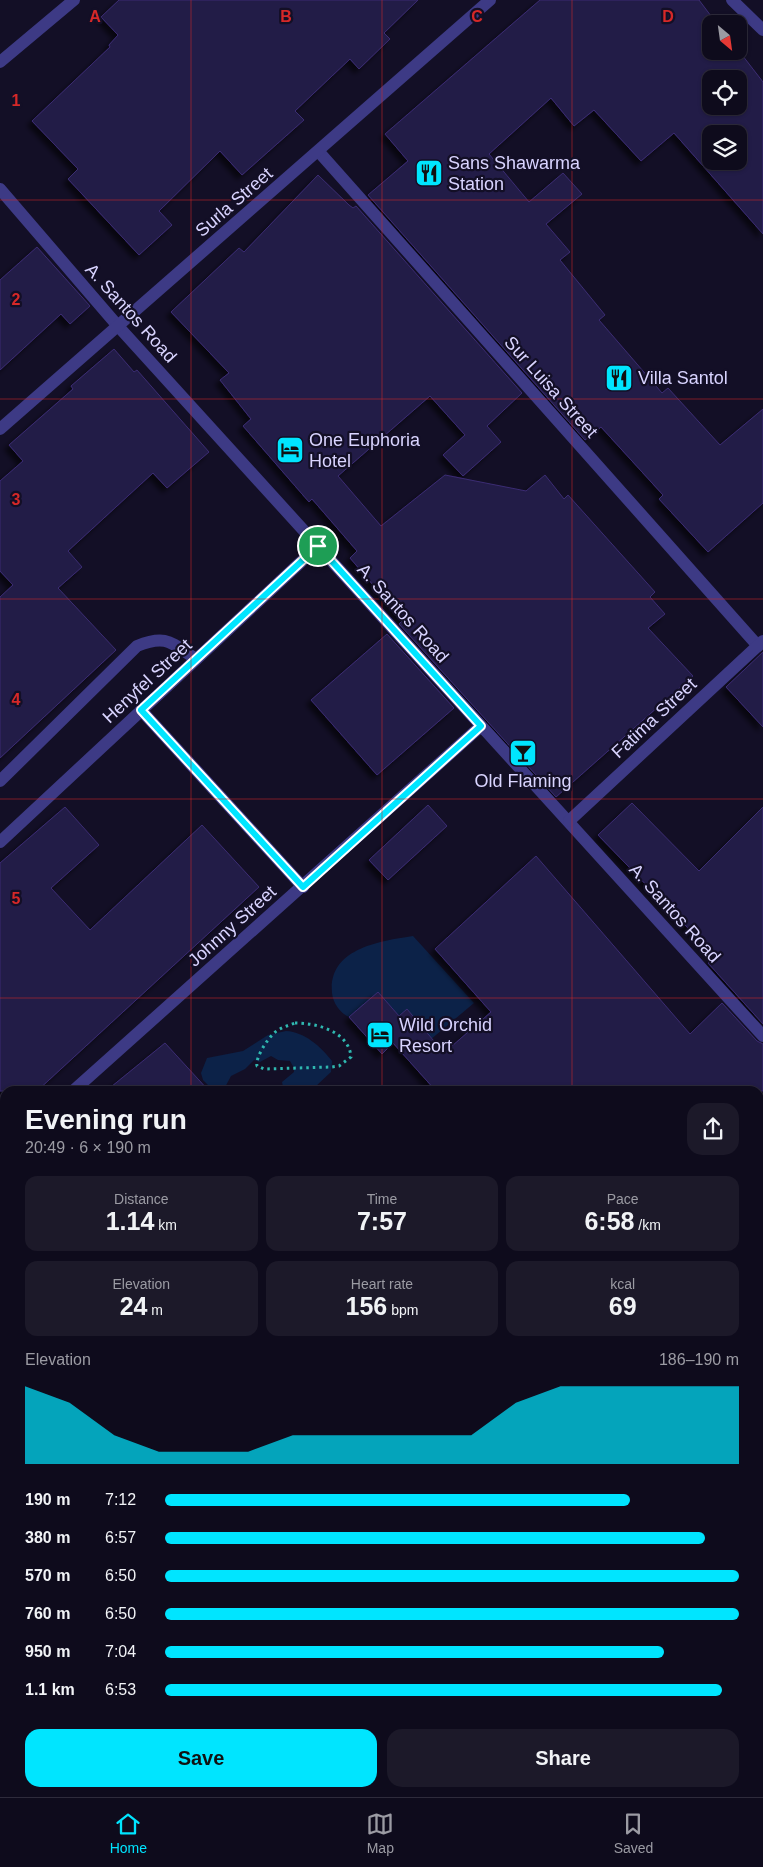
<!DOCTYPE html>
<html lang="en">
<head>
<meta charset="utf-8">
<style>
  body { margin:0; font-family:Helvetica,sans-serif; background:#1c1929; color:#f1f3f6; height:100vh; display:flex; flex-direction:column; font-size:19px; white-space:nowrap }
  * { box-sizing:border-box; margin:0 }
  p { font-size:16px; color:#9b9ba3 }
  .icon { flex:none; width:28px; height:28px; fill:none; stroke:currentColor; stroke-width:2; stroke-linecap:round; stroke-linejoin:round }
  .map { position:relative; flex:1; overflow:hidden }
  .details { position:absolute; left:0px; top:1086px; width:764px; height:711px; display:flex; flex-direction:column; background:#0e0b1c; border-radius:15px 15px 0 0; box-shadow:0 1px 4px #0004,0 0 0 1px #2e2b3b }
  .details>* { flex:none }
  .needle { width:32px; rotate:151deg }
  .buttons { position:absolute; left:702px; top:15px; display:grid; gap:10px }
  .buttons a { display:grid; place-items:center; width:45px; height:45px; border-radius:10px; background:#0e0b1c; box-shadow:0 1px 4px #0004,0 0 0 1px #2e2b3b; font-size:25px }
  .pin { position:absolute; display:grid; place-items:center; width:42px; height:42px; color:#fff; margin:-21px; border:2px solid #fff; border-radius:50%; box-shadow:0 1px 5px #0007 }
  .round { display:grid; place-items:center; flex:none; width:52px; height:52px; border-radius:15px; background:#1c1929 }
  .headline { display:flex; align-items:center; justify-content:space-between; height:85px; padding:0 25px }
  h1 { font-size:28px; font-weight:700; line-height:38px }
  .figures { display:grid; grid-template-columns:repeat(3,1fr); gap:8px; height:85px; padding:5px 25px }
  .figures div { display:grid; align-content:center; border-radius:12px; background:#1c1929; text-align:center }
  .figures b { font-size:25px; font-weight:700 }
  .figures small { font-size:14px; font-weight:400 }
  .figures p { font-size:14px }
  .chart { height:140px; padding:10px 25px }
  .chart p { display:flex; justify-content:space-between }
  .chart svg { width:100%; height:90px; margin-top:5px; fill:#00e5ff; opacity:.7 }
  .action { display:flex; gap:10px; margin-top:auto; padding:10px 25px }
  .action a { flex:1; height:58px; border-radius:15px; background:#00e5ff; color:#111; font-size:20px; font-weight:700; line-height:58px; text-align:center }
  .action a+a { background:#1c1929; color:#f1f3f6 }
  ul { padding:0 25px; list-style:none; font-size:16px }
  li { display:grid; grid-template-columns:80px 60px 1fr; align-items:center; height:38px }
  li i { height:12px; border-radius:6px; background:#00e5ff }
  .tabs { display:flex; justify-content:space-around; align-items:center; height:70px; border-top:1px solid #2e2b3b; background:#0e0b1c; font-size:14px; color:#9b9ba3 }
  .tabs a { display:grid; justify-items:center; gap:2px }
  .tabs .selected { color:#00e5ff }
  .map>svg:first-child { display:block }
  .water { fill:#0c2248 }
  .building { fill:#241b47; stroke:#3b2d73; fill-rule:evenodd; filter:url(#shadow) }
  .lines { fill:none; stroke-linecap:round; stroke-linejoin:round }
  .path { stroke:#2fb8b0; stroke-width:3; stroke-dasharray:2.5 4; stroke-linecap:butt }
  .service { stroke:#3d3a85; stroke-width:12 }
  .pedestrian { stroke:#3d3a85; stroke-width:12 }
  .minor { stroke:#3d3a85; stroke-width:12 }
  .route-casing { stroke:#fff; stroke-width:10 }
  .route { stroke:#00e5ff; stroke-width:6 }
  .grid { fill:none; stroke:#d62828; stroke-width:1; stroke-opacity:0.55 }
  .labels { text-anchor:middle; dominant-baseline:central; stroke-width:4.5; stroke-linejoin:round; paint-order:stroke }
  .poi-label { font-size:18px; fill:#d9d4ff; stroke:#130f26; text-anchor:start }
  .street-label { font-size:18px; fill:#d9d4ff; stroke:#130f26 }
  .grid-label { font-size:16px; text-anchor:middle; font-weight:bold; fill:#d62828; stroke:#130f26; stroke-width:4.5; stroke-linejoin:round; paint-order:stroke }
</style>
</head>
<body>
<div class="map">
<svg width="763" height="1797" viewBox="0 0 763 1797">
  <defs>
    <filter id="shadow"><feDropShadow dx="-4.5" dy="4.5" stdDeviation="2.5" flood-color="#0009"/></filter>
  </defs>
  <rect width="100%" height="100%" fill="#130f26"/>
  <g class="water">
    <path d="M413 936 474 1003 430 1040 407 1010 399 1016 378 993 349 1017C340 1013 333 1003 332 993 328 948 381 941 413 936Z"/>
    <path d="M286 1031C305 1032 321 1047 332 1061L331 1072 316 1086 319 1091H284L282 1082 294 1072V1068L290 1061 278 1060 271 1056 260 1062 254 1060 245 1069 231 1076 223 1091H214L203 1080 201 1073 207 1058 243 1051 268 1035Z"/>
  </g>
  <g class="building">
    <polygon points="119,0 418,0 384,33 390,39 359,69 350,59 295,111 304,120 242,175 220,151 159,211 172,225 139,255 68,179 78,169 32,121 110,47 109,45 118,35 101,17"/>
    <path d="M540 0H699L717 24H711V51H739L763 82V234L674 133 641 161 594 110 574 126 551 98 489 154 529 202 563 173 582 194 546 224 570 252 560 260 605 315 599 320 662 393 668 388 720 445 763 409V503L708 552 659 499 663 495 601 427 585 440 368 195 408 161 385 134ZM711 79H739V106H711ZM711 134H739V161H711Z"/>
    <polygon points="318,175 349,205 353,208 356,206 522,393 487,426 501,442 463,476 443,455 465,435 430,396 338,476 381,526 445,475 526,491 545,475 564,499 568,495 655,592 650,597 665,614 648,628 693,676 556,797 399,624 403,620 350,558 357,551 312,499 309,502 243,426 251,419 220,380 229,373 171,312 239,248 244,252"/>
    <polygon points="37,247 90,306 70,324 61,314 0,370 0,280"/>
    <polygon points="114,349 134,372 137,370 209,452 167,488 153,473 68,551 82,567 58,588 116,650 0,758 0,597 13,585 0,571 0,481 23,461 9,445 73,389 71,386"/>
    <polygon points="387,634 454,708 377,775 311,700"/>
    <polygon points="763,652 763,727 726,687"/>
    <polygon points="632,803 699,871 763,807 763,1024 708,963 715,956 598,835"/>
    <polygon points="428,805 447,826 388,880 369,860"/>
    <polygon points="65,807 99,845 51,888 90,930 202,825 259,887 37,1091 0,1091 0,863"/>
    <polygon points="536,856 690,1034 722,1003 757,1041 763,1044 763,1091 436,1091 393,1043 382,1054 349,1017 378,992 399,1016 407,1009 444,1053 491,1012 435,949"/>
    <polygon points="165,1043 209,1091 106,1091"/>
  </g>
  <g class="lines">
    <path class="path" d="M295 1023C316 1023 349 1031 351 1057L339 1066 332 1067 264 1069 257 1066C255 1058 267 1040 273 1034 279 1028 287 1026 295 1023Z"/>
    <path class="service" d="M0 781 137 646C167 634 171 643 196 659"/>
    <g class="pedestrian">
      <polyline points="759,1746 763,1743"/>
      <polyline points="683,1797 690,1792"/>
    </g>
    <g class="minor">
      <polyline points="732,0 763,30"/>
      <polyline points="0,62 74,0"/>
      <polyline points="319,152 758,646"/>
      <polyline points="0,189 117,325 763,1036"/>
      <polyline points="0,429 490,0"/>
      <polyline points="141,710 303,887"/>
      <polyline points="569,821 763,641"/>
      <polyline points="0,842 318,546"/>
      <polyline points="73,1091 481,726"/>
      <polyline points="0,1157 5,1153"/>
      <polyline points="759,1350 763,1347"/>
      <polyline points="0,1524 5,1519"/>
      <polyline points="194,1797 199,1792"/>
    </g>
  </g>
  <g class="lines">
    <g class="route-casing">
      <polygon id="route" points="318,546 481,726 303,887 141,710"/>
    </g>
    <use href="#route" class="route"/>
  </g>
  <path class="grid" d="M191 0V1091M382 0V1091M572 0V1091M0 200H763M0 399H763M0 599H763M0 799H763M0 998H763M0 1198H5M759 1198H763M0 1398H5M759 1398H763M0 1597H5M759 1597H763M191 1792V1797M382 1792V1797M572 1792V1797"/>
  <defs>
    <g id="restaurant-square" transform="scale(1.4375)"><rect x="-9" y="-9" width="18" height="18" rx="4" fill="#00e5ff" stroke="#130f26"/><path d="M-5-6h1v4h1v-4h1v4h1v-4h1v5L-1.5 .5V6h-2V.5L-5-1ZM5-6V6H3V1.5H1.5Q1.5-4 5-6Z" fill="#111"/></g>
    <g id="hotel-square" transform="scale(1.4375)"><rect x="-9" y="-9" width="18" height="18" rx="4" fill="#00e5ff" stroke="#130f26"/><path d="M-6-4.5h1.5V1H6V5H4.5V3h-9V5H-6ZM-4 0a1.8 1.8 0 1 1 3.6 0ZM.5 0V-2.5h3Q6-2.5 6 0Z" fill="#111"/></g>
    <g id="bar-square" transform="scale(1.4375)"><rect x="-9" y="-9" width="18" height="18" rx="4" fill="#00e5ff" stroke="#130f26"/><path d="M-6-5H6L.8 .8V4.5H3.5V6h-7V4.5H-.8V.8Z" fill="#111"/></g>
  </defs>
  <g fill-rule="evenodd">
    <use href="#restaurant-square" x="429" y="173"/>
    <use href="#restaurant-square" x="619" y="378"/>
    <use href="#hotel-square" x="290" y="450"/>
    <use href="#bar-square" x="523" y="753"/>
    <use href="#hotel-square" x="380" y="1035"/>
  </g>
  <g class="labels">
    <g class="poi-label">
      <text x="448" y="163">Sans Shawarma<tspan x="448" dy="21">Station</tspan></text>
      <text x="638" y="378">Villa Santol</text>
      <text x="309" y="440">One Euphoria<tspan x="309" dy="21">Hotel</tspan></text>
      <text x="523" y="781" text-anchor="middle">Old Flaming</text>
      <text x="399" y="1025">Wild Orchid<tspan x="399" dy="21">Resort</tspan></text>
    </g>
    <g class="street-label">
      <text transform="translate(234 202) rotate(-41)">Surla Street</text>
      <text transform="translate(131 313) rotate(48)">A. Santos Road</text>
      <text transform="translate(551 387) rotate(48)">Sur Luisa Street</text>
      <text transform="translate(403 613) rotate(48)">A. Santos Road</text>
      <text transform="translate(147 681) rotate(-43)">Henyfel Street</text>
      <text transform="translate(654 718) rotate(-43)">Fatima Street</text>
      <text transform="translate(675 913) rotate(48)">A. Santos Road</text>
      <text transform="translate(232 926) rotate(-42)">Johnny Street</text>
    </g>
  </g>
  <g class="grid-label">
    <text x="95" y="22">A</text>
    <text x="286" y="22">B</text>
    <text x="477" y="22">C</text>
    <text x="668" y="22">D</text>
    <text x="16" y="106">1</text>
    <text x="16" y="305">2</text>
    <text x="16" y="505">3</text>
    <text x="16" y="705">4</text>
    <text x="16" y="904">5</text>
  </g>
</svg>
<div class="buttons">
<a><svg class="needle" viewBox="-14 -14 28 28"><path d="M0-13l5 13h-10z" fill="#e53935"/><path d="M0 13l5-13h-10z" fill="#9b9ba3"/></svg></a>
<a><svg class="icon" aria-label="locate" viewBox="0 0 24 24"><circle cx="12" cy="12" r="6"/><path d="M12 2v4M12 18v4M2 12h4M18 12h4"/></svg></a>
<a><svg class="icon" aria-label="layers" viewBox="0 0 24 24"><path d="M12 4l9 5-9 5-9-5zM3 14l9 5 9-5"/></svg></a>
</div>
<div class="pin" style="left:318px;top:546px;background:#1e9e55"><svg class="icon" aria-label="arrive" viewBox="0 0 24 24"><path d="M6 21V4h12l-3 4 3 4H6"/></svg></div>
<section class="details">
<div class="headline"><div><h1>Evening run</h1><p>20:49 · 6 × 190 m</p></div><a class="round"><svg class="icon" aria-label="share" viewBox="0 0 24 24"><path d="M12 15V3M7 8l5-5 5 5M5 13v7h14v-7"/></svg></a></div>
<div class="figures">
<div><p>Distance</p><b>1.14<small> km</small></b></div>
<div><p>Time</p><b>7:57</b></div>
<div><p>Pace</p><b>6:58<small> /km</small></b></div>
</div>
<div class="figures">
<div><p>Elevation</p><b>24<small> m</small></b></div>
<div><p>Heart rate</p><b>156<small> bpm</small></b></div>
<div><p>kcal</p><b>69</b></div>
</div>
<div class="chart"><p><span>Elevation</span>186–190 m</p>
<svg viewBox="0 0 160 44" preserveAspectRatio="none"><path d="M0 44V6L10 14L20 30L30 38L40 38L50 38L60 30L70 30L80 30L90 30L100 30L110 14L120 6L130 6L140 6L150 6L160 6V44z"/></svg>
</div>
<ul>
<li><b>190 m</b>7:12<i style="width:81%"></i></li>
<li><b>380 m</b>6:57<i style="width:94%"></i></li>
<li><b>570 m</b>6:50<i style="width:100%"></i></li>
<li><b>760 m</b>6:50<i style="width:100%"></i></li>
<li><b>950 m</b>7:04<i style="width:87%"></i></li>
<li><b>1.1 km</b>6:53<i style="width:97%"></i></li>
</ul>
<div class="action"><a>Save</a><a>Share</a></div>
</section>
</div>
<nav class="tabs">
<a class="selected"><svg class="icon" aria-label="home" viewBox="0 0 24 24"><path d="M3 11l9-7 9 7M6 9v11h12V9"/></svg>Home</a>
<a><svg class="icon" aria-label="map" viewBox="0 0 24 24"><path d="M3 6l6-2 6 2 6-2v14l-6 2-6-2-6 2zM9 4v14M15 6v14"/></svg>Map</a>
<a><svg class="icon" aria-label="saved" viewBox="0 0 24 24"><path d="M7 4h10v16l-5-4-5 4z"/></svg>Saved</a>
</nav>
</body>
</html>
